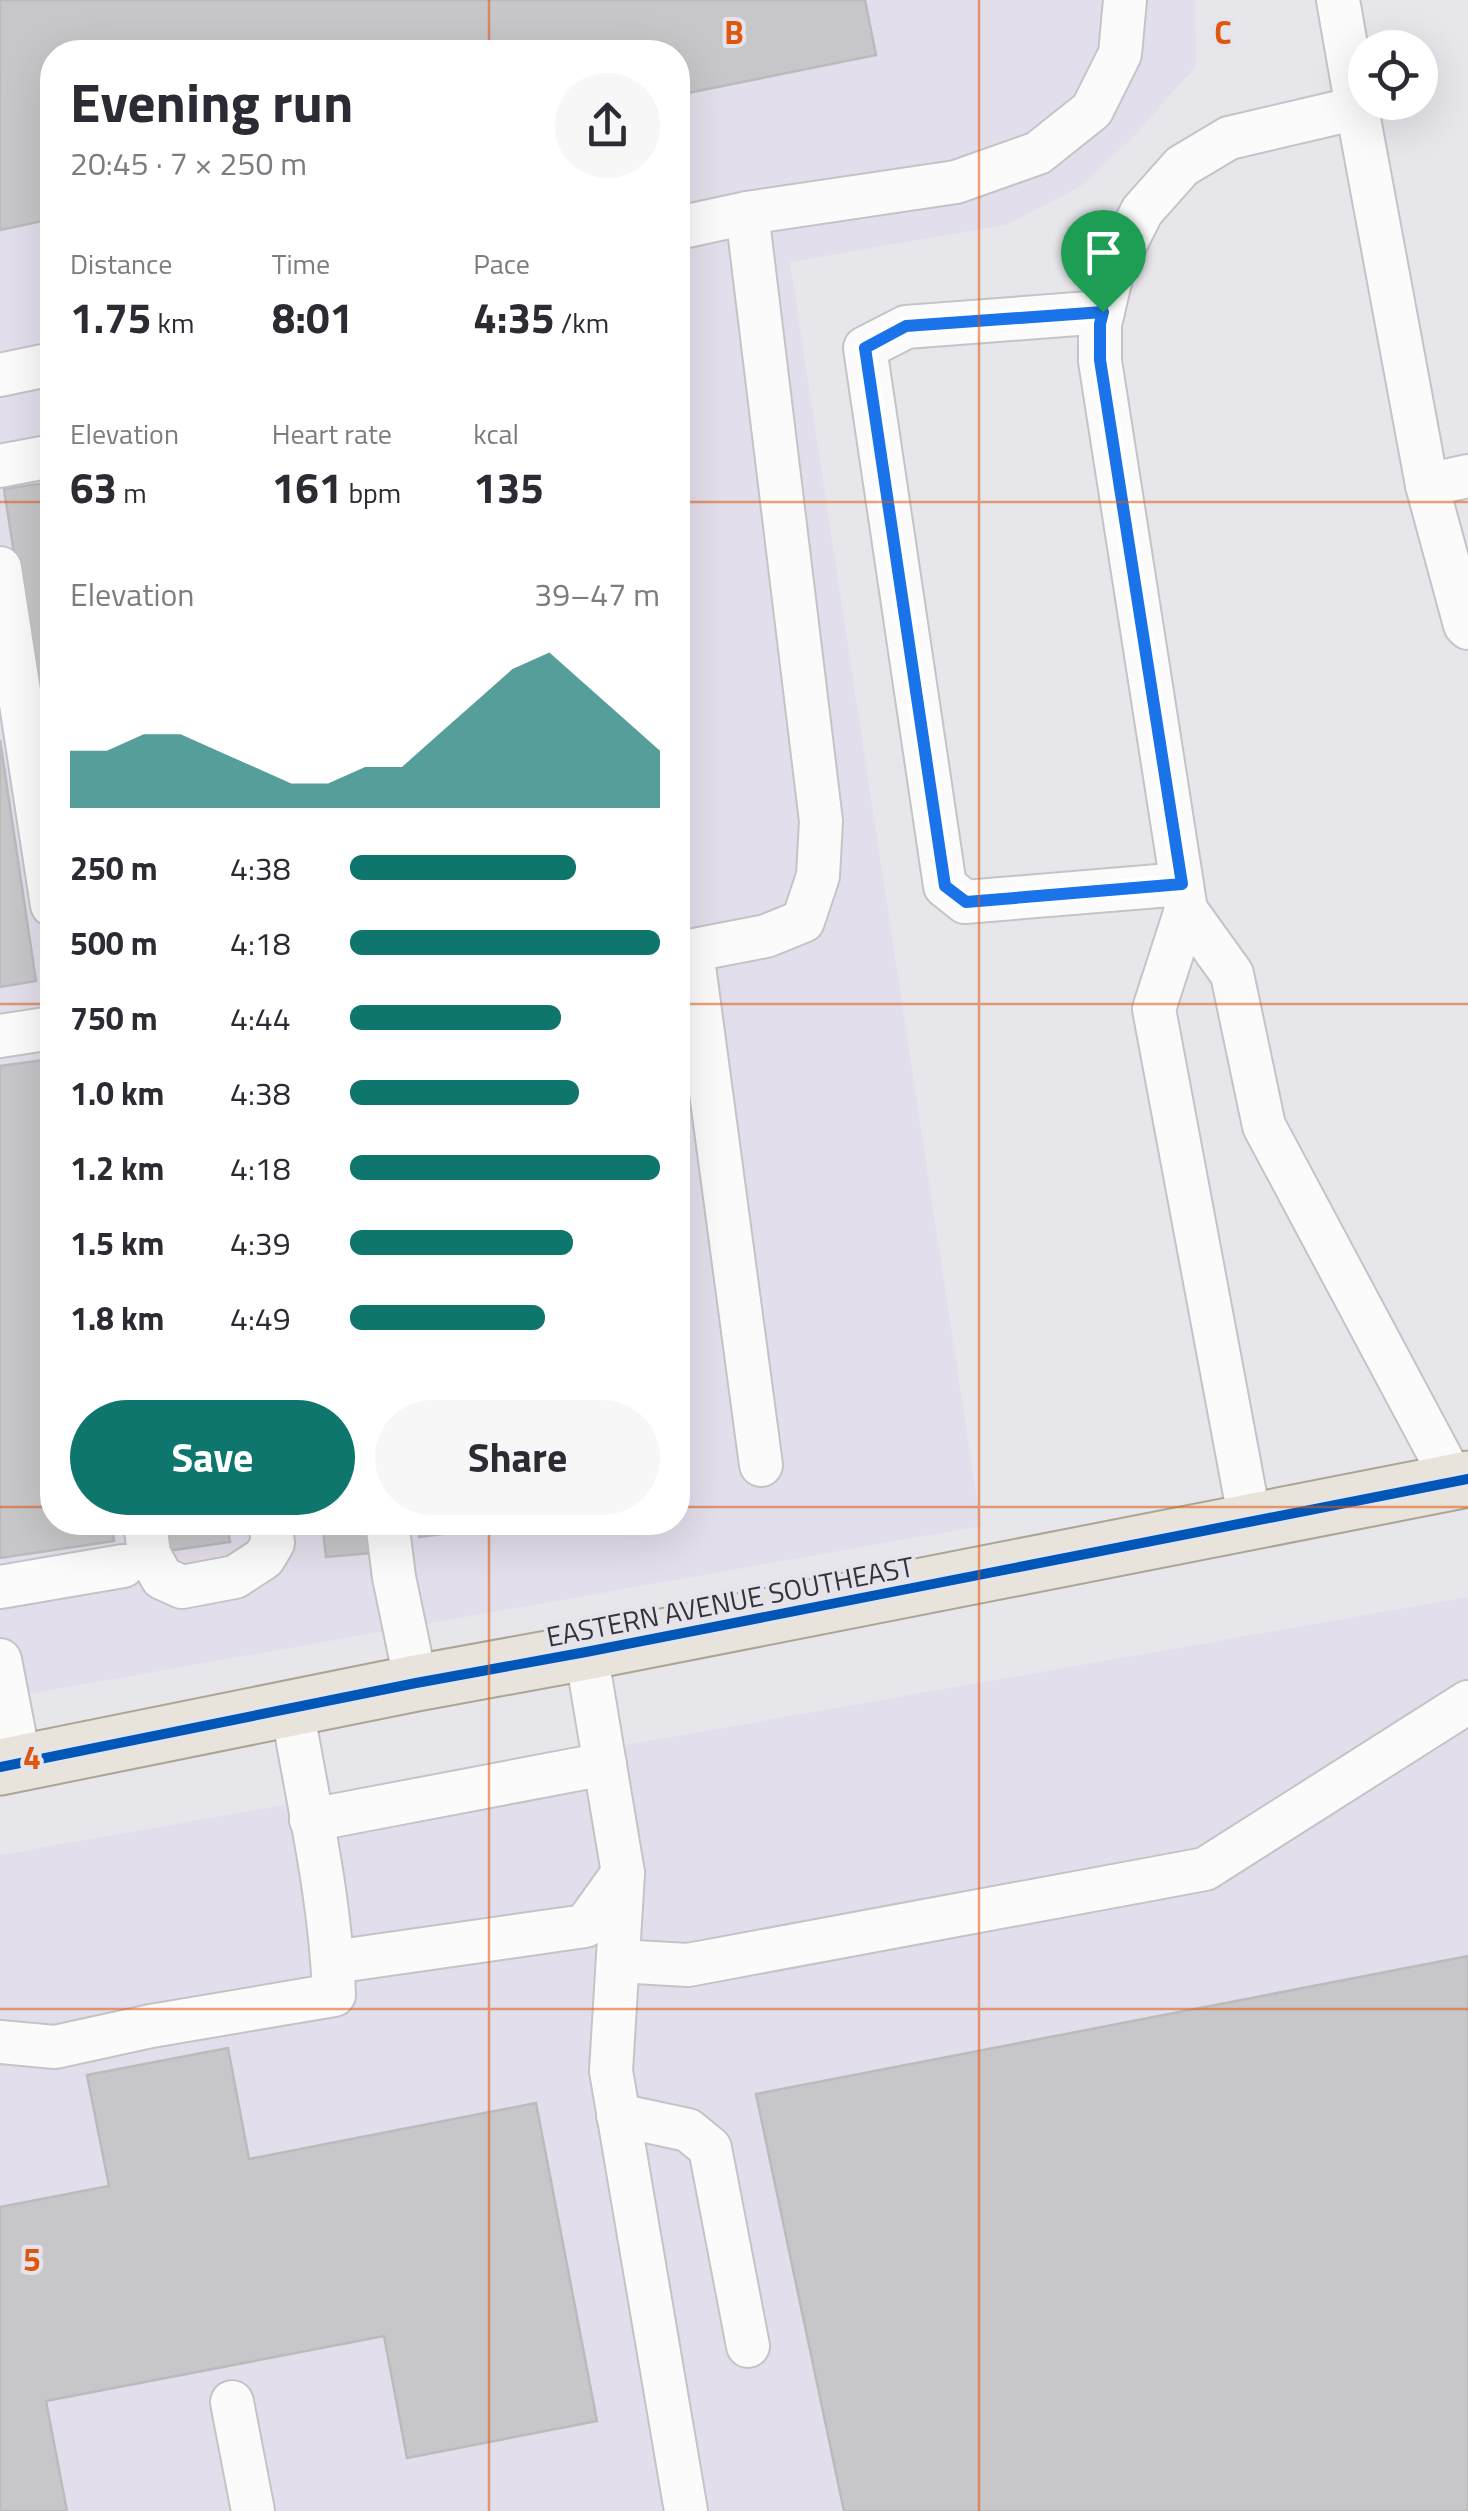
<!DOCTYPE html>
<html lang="en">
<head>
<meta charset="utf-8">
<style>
  body { margin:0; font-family:"Titillium Web",sans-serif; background:#f7f7f7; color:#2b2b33; height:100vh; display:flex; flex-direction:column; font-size:38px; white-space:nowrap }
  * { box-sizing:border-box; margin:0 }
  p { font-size:32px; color:#7c7c81 }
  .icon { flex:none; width:55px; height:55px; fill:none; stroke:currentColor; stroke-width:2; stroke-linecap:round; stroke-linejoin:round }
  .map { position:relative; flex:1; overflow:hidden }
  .sheet { position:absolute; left:40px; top:40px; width:650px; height:1495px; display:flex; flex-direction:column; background:#fff; border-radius:40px; box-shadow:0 10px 40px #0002 }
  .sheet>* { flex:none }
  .tools { position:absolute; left:1348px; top:30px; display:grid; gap:20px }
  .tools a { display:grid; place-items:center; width:90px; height:90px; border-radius:50%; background:#fff; box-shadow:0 10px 40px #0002; font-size:50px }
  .pin { position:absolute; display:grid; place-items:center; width:85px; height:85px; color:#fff; margin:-102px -42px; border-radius:50% 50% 50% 0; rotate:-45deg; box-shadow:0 0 10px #0007 }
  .pin .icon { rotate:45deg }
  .round { display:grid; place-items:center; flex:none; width:105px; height:105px; border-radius:52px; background:#f7f7f7 }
  .head { display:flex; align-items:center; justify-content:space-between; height:170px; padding:0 30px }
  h1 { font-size:55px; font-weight:700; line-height:75px }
  .metrics { display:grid; grid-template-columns:repeat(3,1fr); gap:15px; height:170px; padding:10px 30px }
  .metrics div { display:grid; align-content:center }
  .metrics b { font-size:42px; font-weight:700 }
  .metrics small { font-size:28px; font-weight:400 }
  .metrics p { font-size:28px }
  .chart { height:280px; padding:20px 30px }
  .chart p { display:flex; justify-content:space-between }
  .chart svg { width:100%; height:180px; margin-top:10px; fill:#0f766e; opacity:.7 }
  .primary-button { display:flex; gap:20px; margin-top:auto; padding:20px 30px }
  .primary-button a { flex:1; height:115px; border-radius:60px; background:#0f766e; color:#fff; font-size:40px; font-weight:700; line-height:115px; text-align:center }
  .primary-button a+a { background:#f7f7f7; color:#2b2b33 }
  ul { padding:0 30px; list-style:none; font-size:32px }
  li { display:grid; grid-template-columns:160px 120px 1fr; align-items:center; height:75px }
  li i { height:25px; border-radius:12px; background:#0f766e }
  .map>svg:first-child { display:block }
  .industrial { fill:#e3deeb; fill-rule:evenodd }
  .building { fill:#c7c7ca; stroke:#bbbbbe; stroke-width:2.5 }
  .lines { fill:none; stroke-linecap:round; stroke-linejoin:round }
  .minor-casing { stroke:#c4c4c7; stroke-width:46 }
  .major-casing { stroke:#aca596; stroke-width:59 }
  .minor { stroke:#fbfbfc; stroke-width:42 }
  .major { stroke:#e9e4db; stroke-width:55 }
  .cycleway-casing { stroke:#e5e4ed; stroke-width:16 }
  .cycleway { stroke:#0057b8; stroke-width:10 }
  .route-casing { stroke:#fff; stroke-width:20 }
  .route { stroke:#1a73e8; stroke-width:12 }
  .grid { fill:none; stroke:#df570e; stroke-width:2.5; stroke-opacity:0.55 }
  .labels { text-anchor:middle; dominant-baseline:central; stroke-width:8; stroke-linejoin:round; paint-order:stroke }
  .street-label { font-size:28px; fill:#343437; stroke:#e5e4ed }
  .grid-label { font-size:32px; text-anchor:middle; font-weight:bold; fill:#df570e; stroke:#e5e4ed; stroke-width:8; stroke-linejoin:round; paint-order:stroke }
</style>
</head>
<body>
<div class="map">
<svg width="1468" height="2511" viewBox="0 0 1468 2511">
  <rect width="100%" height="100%" fill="#e6e6eb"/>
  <g class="industrial">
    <path d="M0 0H1195L1196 66 1135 135 1080 187 1006 225 790 262 981 1526 0 1699ZM52 52H678V1522H52Z"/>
    <polygon points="1468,1597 1468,2511 0,2511 0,1855"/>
  </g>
  <g class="building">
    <polygon points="0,0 865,0 876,55 678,95 678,52 52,52 52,219 0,230"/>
    <polygon points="52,482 52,797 4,489"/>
    <polygon points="0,740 36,981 0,987"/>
    <polygon points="44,1060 52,1119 52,1522 112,1522 114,1541 0,1558 0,1066"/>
    <polygon points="163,1522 227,1522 230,1542 167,1551"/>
    <polygon points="322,1522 368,1522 371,1553 326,1557"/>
    <polygon points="418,1522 532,1522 419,1537"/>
    <polygon points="1468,1956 1468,2511 844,2511 756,2094"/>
    <polygon points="228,2048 249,2159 536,2103 597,2421 407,2458 384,2336 46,2401 67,2511 0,2511 0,2207 109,2186 87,2075"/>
  </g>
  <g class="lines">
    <g class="minor-casing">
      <g id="minor">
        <polyline points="1357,108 1427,485 1465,625 1468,628"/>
        <polyline points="678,228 747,213 956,182 1038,153 1092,110 1120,54 1125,0"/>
        <polyline points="1103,312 906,327 865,348 945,886 965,902 1182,884"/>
        <polyline points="0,375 52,364"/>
        <polyline points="0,466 52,456"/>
        <polyline points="1427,485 1468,476"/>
        <polyline points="0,568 52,905"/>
        <polyline points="1186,910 1100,361 1100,324 1113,269 1142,211 1182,166 1229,138 1357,108 1338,0"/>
        <polyline points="692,951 761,1465"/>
        <polyline points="678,953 766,936 803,921 818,876 821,821 747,213"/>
        <polyline points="0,1036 52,1028"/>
        <polyline points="1250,1521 1154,1009 1186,910 1232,974 1264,1126 1454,1482"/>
        <polyline points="145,1522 149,1554 162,1578 182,1587 235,1577 264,1558 273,1543 270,1522"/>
        <polyline points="387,1522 394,1577 416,1683"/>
        <polyline points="0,1587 123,1566"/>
        <polyline points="0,1660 20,1763"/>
        <polyline points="311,1820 605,1764"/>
        <polyline points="623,1873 611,2071 686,2511"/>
        <polyline points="618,1961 688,1965 1205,1869 1468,1702"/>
        <polyline points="333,1962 585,1926 623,1873 586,1652"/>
        <path d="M0 2042 55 2047 151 2026 334 1995C331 1899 308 1803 292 1708"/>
        <polyline points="618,2115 688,2130 710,2148 748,2346"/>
        <polyline points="232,2402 253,2511"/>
      </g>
    </g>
    <g class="major-casing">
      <polyline id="major" points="0,1767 416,1683 586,1652 1468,1479"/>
    </g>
    <use href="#minor" class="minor"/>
    <use href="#major" class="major"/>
    <g class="cycleway-casing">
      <polyline id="cycleway" points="0,1767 416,1683 586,1652 1468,1479"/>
    </g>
    <use href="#cycleway" class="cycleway"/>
  </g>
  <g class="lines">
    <g class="route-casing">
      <polygon id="route" points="1103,312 1100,324 1100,360 1182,884 966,902 945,886 865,348 906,326"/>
    </g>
    <use href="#route" class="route"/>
  </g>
  <path class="grid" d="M489 0V52M979 0V2511M0 502H52M678 502H1468M0 1004H52M678 1004H1468M0 1507H52M678 1507H1468M489 1522V2511M0 2009H1468"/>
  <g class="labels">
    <g class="street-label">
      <text transform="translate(730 1601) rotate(-11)">EASTERN AVENUE SOUTHEAST</text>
    </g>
  </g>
  <g class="grid-label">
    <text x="734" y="44">B</text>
    <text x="1223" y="44">C</text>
    <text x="32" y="1769">4</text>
    <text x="32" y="2271">5</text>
  </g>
</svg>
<div class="tools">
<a><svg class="icon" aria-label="locate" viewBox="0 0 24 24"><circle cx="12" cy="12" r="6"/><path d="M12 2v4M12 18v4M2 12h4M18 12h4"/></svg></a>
</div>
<div class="pin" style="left:1103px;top:312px;background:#1e9e55"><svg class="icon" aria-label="arrive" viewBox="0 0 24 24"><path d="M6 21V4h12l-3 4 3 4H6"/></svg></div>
<section class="sheet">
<div class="head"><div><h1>Evening run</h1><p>20:45 · 7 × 250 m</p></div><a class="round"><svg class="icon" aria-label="share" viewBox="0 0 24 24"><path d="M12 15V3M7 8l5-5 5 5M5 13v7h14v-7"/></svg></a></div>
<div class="metrics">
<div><p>Distance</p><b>1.75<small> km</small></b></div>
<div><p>Time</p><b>8:01</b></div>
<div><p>Pace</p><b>4:35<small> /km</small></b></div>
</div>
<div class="metrics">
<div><p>Elevation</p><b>63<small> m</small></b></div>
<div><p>Heart rate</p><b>161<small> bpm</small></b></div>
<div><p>kcal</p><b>135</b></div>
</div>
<div class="chart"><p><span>Elevation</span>39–47 m</p>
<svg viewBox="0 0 160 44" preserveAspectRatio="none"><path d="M0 44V30L10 30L20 26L30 26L40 30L50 34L60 38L70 38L80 34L90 34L100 26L110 18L120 10L130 6L140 14L150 22L160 30V44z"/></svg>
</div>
<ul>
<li><b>250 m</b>4:38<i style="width:73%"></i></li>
<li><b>500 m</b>4:18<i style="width:100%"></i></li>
<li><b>750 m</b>4:44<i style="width:68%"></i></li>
<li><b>1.0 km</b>4:38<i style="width:74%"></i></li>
<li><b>1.2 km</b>4:18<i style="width:100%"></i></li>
<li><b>1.5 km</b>4:39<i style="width:72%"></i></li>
<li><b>1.8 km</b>4:49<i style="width:63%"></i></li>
</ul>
<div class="primary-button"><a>Save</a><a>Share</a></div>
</section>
</div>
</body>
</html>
